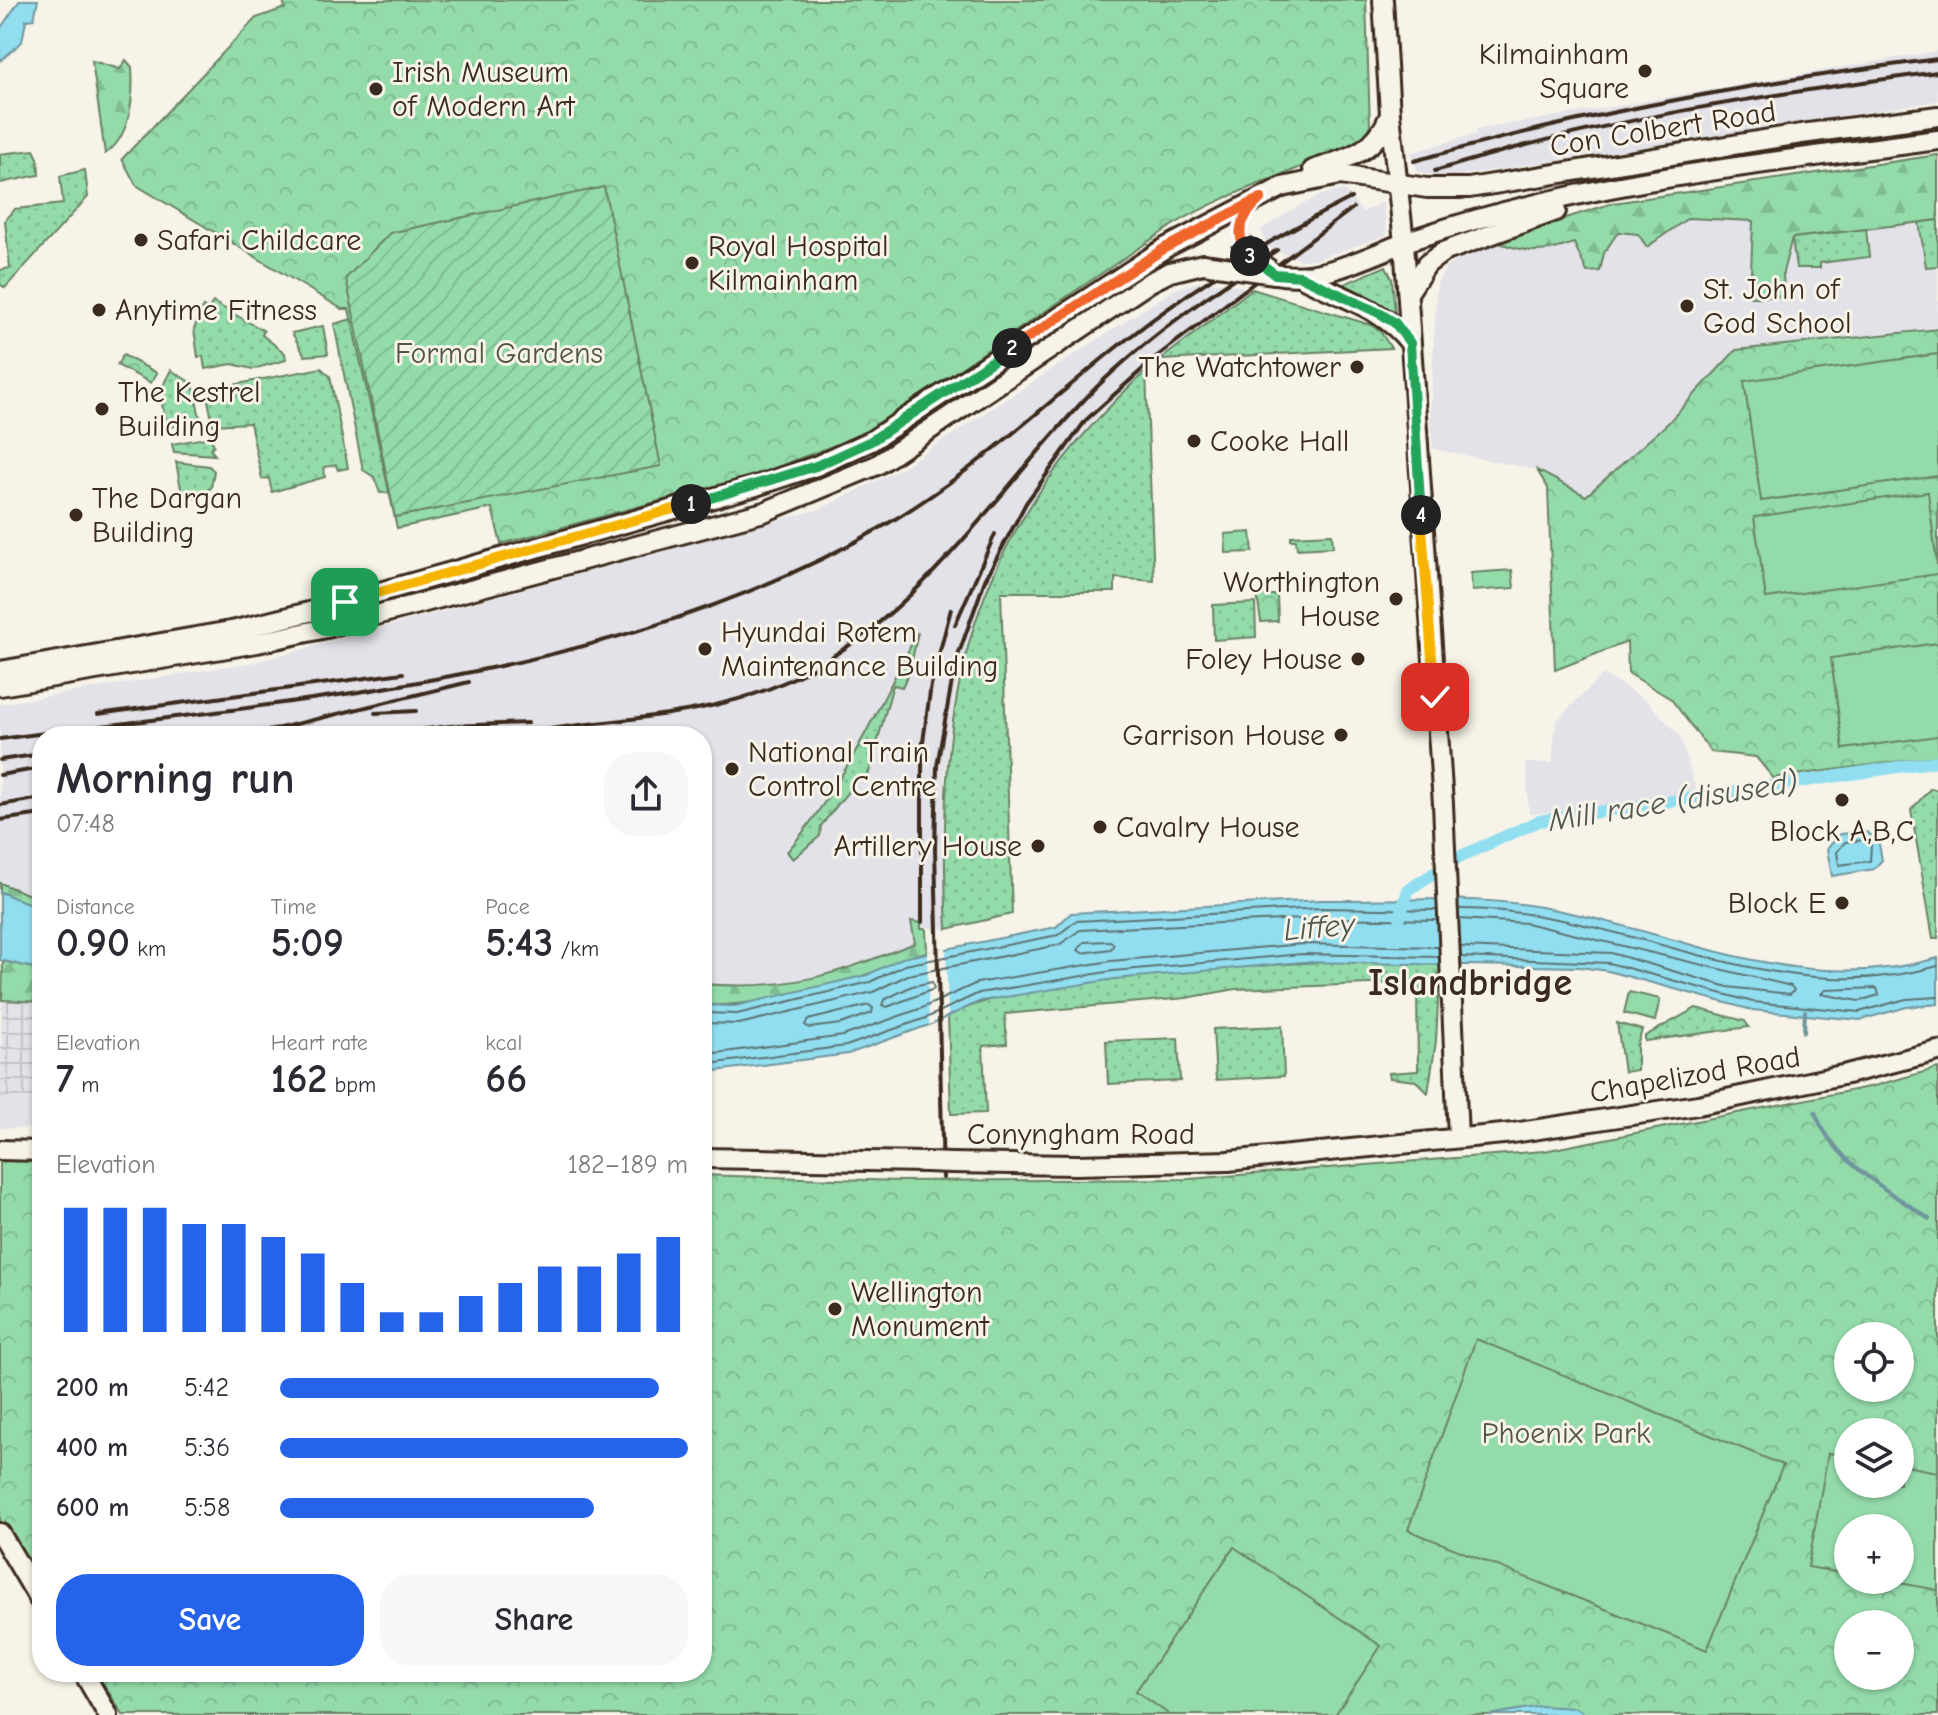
<!DOCTYPE html>
<html lang="en">
<head>
<meta charset="utf-8">
<style>
  body { margin:0; font-family:"Comic Neue",sans-serif; background:#f7f7f7; color:#2b2b33; height:100vh; display:flex; flex-direction:column; font-size:30px; white-space:nowrap }
  * { box-sizing:border-box; margin:0 }
  p { font-size:26px; color:#7c7c81 }
  .icon { flex:none; width:44px; height:44px; fill:none; stroke:currentColor; stroke-width:2; stroke-linecap:round; stroke-linejoin:round }
  .map { position:relative; flex:1; overflow:hidden }
  .side { position:absolute; left:32px; top:726px; width:680px; height:956px; display:flex; flex-direction:column; background:#fff; border-radius:32px; box-shadow:0 2px 6px #0004 }
  .side>* { flex:none }
  .fabs { position:absolute; left:1834px; top:1322px; display:grid; gap:16px }
  .fabs a { display:grid; place-items:center; width:80px; height:80px; border-radius:50%; background:#fff; box-shadow:0 2px 6px #0004; font-size:40px }
  .pin { position:absolute; display:grid; place-items:center; width:68px; height:68px; color:#fff; margin:-34px; border-radius:16px; box-shadow:0 4px 12px #0006 }
  .km { position:absolute; width:40px; height:40px; margin:-20px; border-radius:50%; background:#222; color:#fff; font-size:22px; line-height:40px; text-align:center }
  .round { display:grid; place-items:center; flex:none; width:84px; height:84px; border-radius:32px; background:#f7f7f7 }
  .overview { display:flex; align-items:center; justify-content:space-between; height:136px; padding:0 24px }
  h1 { font-size:44px; font-weight:700; line-height:60px }
  .stats { display:grid; grid-template-columns:repeat(3,1fr); gap:12px; height:136px; padding:8px 24px }
  .stats div { display:grid; align-content:center }
  .stats b { font-size:40px; font-weight:700 }
  .stats small { font-size:22px; font-weight:400 }
  .stats p { font-size:22px }
  .chart { height:224px; padding:16px 24px }
  .chart p { display:flex; justify-content:space-between }
  .chart svg { width:100%; height:144px; margin-top:8px; stroke:#2563eb; stroke-width:6 }
  .button { display:flex; gap:16px; margin-top:auto; padding:16px 24px }
  .button a { flex:1; height:92px; border-radius:32px; background:#2563eb; color:#fff; font-size:32px; font-weight:700; line-height:92px; text-align:center }
  .button a+a { background:#f7f7f7; color:#2b2b33 }
  ul { padding:0 24px; list-style:none; font-size:26px }
  li { display:grid; grid-template-columns:128px 96px 1fr; align-items:center; height:60px }
  li i { height:20px; border-radius:10px; background:#2563eb }
  .map>svg:first-child { display:block }
  .built { fill:#e3e2e9 }
  .industrial { fill:url(#industrial-grid) }
  .grass { fill:url(#grass-dots); stroke:#688264; stroke-width:2 }
  .forest { fill:url(#forest-firs); stroke:#688264; stroke-width:2 }
  .park { fill:url(#park-crowns); stroke:#688264; stroke-width:2; fill-rule:evenodd }
  .garden { fill:url(#garden-furrows); stroke:#688264; stroke-width:2 }
  .pitch { fill:#94dbaa; stroke:#688264; stroke-width:2 }
  .water { fill:#91def1; stroke:#6f969d; stroke-width:2 }
  .pier { fill:#f7f3e8 }
  .lines { fill:none; stroke-linecap:round; stroke-linejoin:round }
  .shore { stroke:#5d7272; stroke-width:2 }
  .stream { stroke:#6f969d; stroke-width:4 }
  .canal { stroke:#91def1; stroke-width:12 }
  .major-casing { stroke:#3b2a1e; stroke-width:24 }
  .major { stroke:#f7f3e8; stroke-width:18 }
  .rail { stroke:#3b2a1e; stroke-width:4 }
  .major-bridge-casing { stroke:#3b2a1e; stroke-width:24; stroke-linecap:butt }
  .major-bridge { stroke:#f7f3e8; stroke-width:18 }
  .split-1-casing { stroke:#fff; stroke-width:16 }
  .split-2-casing { stroke:#fff; stroke-width:16 }
  .split-3-casing { stroke:#fff; stroke-width:16 }
  .split-4-casing { stroke:#fff; stroke-width:16 }
  .split-5-casing { stroke:#fff; stroke-width:16 }
  .split-1 { stroke:#f5b400; stroke-width:10 }
  .split-2 { stroke:#22a559; stroke-width:10 }
  .split-3 { stroke:#f0652b; stroke-width:10 }
  .split-4 { stroke:#22a559; stroke-width:10 }
  .split-5 { stroke:#f5b400; stroke-width:10 }
  .poi-dot { fill:#3b2a1e; stroke:#f7f3e8; stroke-width:3 }
  .labels { text-anchor:middle; dominant-baseline:central; stroke-width:6; stroke-linejoin:round; paint-order:stroke }
  .poi-label { font-size:30px; fill:#3b2a1e; stroke:#f7f3e8; text-anchor:start }
  .street-label { font-size:30px; fill:#3b2a1e; stroke:#f7f3e8 }
  .park-label { font-size:30px; fill:#515641; stroke:#f7f3e8 }
  .water-label { font-size:32px; font-style:italic; fill:#505753; stroke:#f7f3e8 }
  .district-label { font-size:38px; font-weight:bold; fill:#3b2a1e; stroke:#f7f3e8 }
</style>
</head>
<body>
<div class="map">
<svg width="1938" height="1715" viewBox="0 0 1938 1715">
  <defs>
    <pattern id="industrial-grid" width="8" height="8" patternUnits="userSpaceOnUse" patternTransform="scale(2)"><rect width="8" height="8" fill="#e3e2e9"/><path d="M0 4h8M4 0v8" fill="none" stroke="#c4c2c7"/></pattern>
    <pattern id="grass-dots" width="8" height="8" patternUnits="userSpaceOnUse" patternTransform="scale(2)"><rect width="8" height="8" fill="#94dbaa"/><path d="M2 2h.1M6 6h.1" fill="none" stroke="#80bc92" stroke-width="1.8" stroke-linecap="round"/></pattern>
    <pattern id="forest-firs" width="22" height="20" patternUnits="userSpaceOnUse" patternTransform="scale(2)"><rect width="22" height="20" fill="#94dbaa"/><path d="M5 1l3.5 6h-7zM16 11l3.5 6h-7z" fill="#80bc92"/></pattern>
    <pattern id="park-crowns" width="20" height="18" patternUnits="userSpaceOnUse" patternTransform="scale(2)"><rect width="20" height="18" fill="#94dbaa"/><path d="M2 6a3 3 0 1 1 6 0M12 15a3 3 0 1 1 6 0" fill="none" stroke="#80bc92"/></pattern>
    <pattern id="garden-furrows" width="10" height="10" patternUnits="userSpaceOnUse" patternTransform="scale(2)"><rect width="10" height="10" fill="#94dbaa"/><path d="M-1 1l2-2M0 10L10 0M9 11l2-2" fill="none" stroke="#80bc92"/></pattern>
  </defs>
  <rect width="100%" height="100%" fill="#f7f3e8"/>
  <filter id="ink" filterUnits="userSpaceOnUse"><feTurbulence type="fractalNoise" baseFrequency=".0125" numOctaves="2"/><feDisplacementMap in="SourceGraphic" scale="16" xChannelSelector="R" yChannelSelector="G"/><feConvolveMatrix kernelMatrix="1 2 1 2 8 2 1 2 1" color-interpolation-filters="sRGB"/></filter>
  <g filter="url(#ink)">
    <g class="built">
      <polygon points="1938,51 1938,101 1443,178 1418,172 1410,153 1476,134 1476,130 1481,129"/>
      <polygon points="1938,155 1938,329 1736,350 1667,424 1586,496 1537,470 1433,449 1430,416 1437,283 1447,266 1494,241 1613,203"/>
      <polygon points="1344,190 1363,212 1383,202 1387,235 1318,259 1301,260 1267,247 1261,230 1293,209 1324,194"/>
      <polygon points="1198,282 1226,283 1252,289 1146,371 1102,411 1055,469 1009,539 980,603 955,692 945,769 943,844 947,929 911,927 915,943 805,983 741,987 702,984 702,736 42,736 42,900 0,883 0,704 255,662 820,509 898,470 1173,290"/>
      <polygon points="1603,674 1647,701 1680,736 1699,799 1664,805 1529,814 1526,763 1552,763 1556,721"/>
      <polygon points="36,1094 42,1094 42,1129 0,1128 0,1097 36,1099"/>
    </g>
    <polygon class="industrial" points="2,1000 42,1002 42,1094 37,1094 36,1099 0,1097"/>
    <g class="grass">
      <polygon points="34,150 38,158 39,175 0,183 0,154"/>
      <polygon points="85,170 88,197 5,288 0,284 0,270 10,268 5,221 15,209 63,204 60,176"/>
      <polygon points="1938,220 1938,266 1926,267 1919,222"/>
      <polygon points="1866,229 1869,257 1820,263 1820,268 1796,268 1792,238"/>
      <polygon points="1386,266 1392,279 1395,312 1344,284"/>
      <polygon points="1252,289 1371,325 1380,331 1391,348 1160,360"/>
      <polygon points="213,302 264,331 262,335 285,353 286,360 253,369 232,364 205,369 203,356 198,357 194,329 203,307 208,310"/>
      <polygon points="352,319 390,492 380,493 374,477 363,470 334,324"/>
      <polygon points="323,326 328,354 305,356 292,333"/>
      <polygon points="321,368 330,376 348,468 338,470 336,465 324,467 325,477 272,492 269,478 262,479 250,423 213,425 206,390"/>
      <polygon points="171,370 193,384 200,418 172,427 167,424 159,393"/>
      <path d="M1146 371 1154 581 1115 578V592H1001L1012 914 947 929C935 694 967 536 1146 371Z"/>
      <polygon points="210,437 214,445 210,449 215,455 174,452 172,444"/>
      <polygon points="176,462 209,466 214,471 211,488 201,493 200,499 182,494"/>
      <polygon points="1332,534 1333,547 1297,549 1296,540 1291,540 1291,536"/>
      <polygon points="1255,603 1256,637 1214,640 1213,605"/>
      <path d="M918 632 910 670 902 687 894 685 892 688 867 780 858 779 821 826 820 836 793 859 787 852C844 786 877 709 918 632Z"/>
      <polygon points="1931,788 1938,790 1938,938 1933,938 1911,810"/>
      <path d="M1360 961 1440 965 1436 1041 1428 1093 1416 1081 1390 1078 1389 1073 1418 1071 1417 990H1397L1396 983 1236 989 1186 998 1005 1014 1007 1044 983 1046 986 1113 951 1114 948 1015C1011 987 1084 982 1152 975 1221 968 1290 962 1360 961Z"/>
      <polygon points="1696,1008 1745,1021 1749,1027 1645,1041 1645,1036"/>
      <polygon points="1617,1023 1642,1030 1637,1046 1637,1070 1624,1072"/>
      <polygon points="1282,1026 1284,1076 1216,1080 1213,1029"/>
      <polygon points="1178,1038 1180,1081 1108,1084 1106,1041"/>
    </g>
    <g class="forest">
      <path d="M126 60 132 67C134 95 131 137 105 154L92 61 120 69Z"/>
      <path d="M1938 155V220L1792 238 1783 272 1784 297H1750L1753 221 1688 218 1647 247 1638 234 1618 232 1604 253 1600 271 1587 272 1574 243C1541 255 1527 253 1494 241L1613 203Z"/>
      <polygon points="0,883 42,900 42,909 0,892"/>
      <path d="M911 921 921 923V929H926L927 952C905 957 888 966 868 974 827 991 745 1007 702 1005V984C791 991 833 975 915 943Z"/>
      <polygon points="3,961 42,970 42,1002 2,1000"/>
    </g>
    <g class="park">
      <path d="M283 0H1366L1370 128 1365 139C1302 171 1234 188 1173 225L862 435 758 474 501 544 492 508 397 528 349 309H342L136 185 122 159 256 18 285 8Z"/>
      <polygon points="1938,329 1938,756 1773,778 1756,757 1711,752 1671,699 1628,673 1627,642 1555,670 1548,488 1537,470 1586,496 1667,424 1736,350"/>
      <polygon points="123,355 157,373 151,383 117,365"/>
      <polygon points="1251,532 1253,552 1226,553 1225,534"/>
      <polygon points="1257,595 1277,595 1278,621 1261,622"/>
      <path d="M1938 1068V1715H123L96 1672H702V1175L900 1181 1189 1179 1544 1151 1874 1086ZM1848 1336H1900V1388H1848ZM1848 1432H1900V1484H1848ZM1848 1528H1900V1580H1848ZM1848 1624H1900V1676H1848Z"/>
      <polygon points="0,1150 42,1151 42,1588 0,1521"/>
    </g>
    <polygon class="garden" points="604,187 661,466 395,517 346,278 390,233"/>
    <g class="pitch">
      <polygon points="1938,354 1938,476 1761,501 1744,381"/>
      <polygon points="1928,492 1938,574 1766,598 1754,517"/>
      <polygon points="1512,570 1514,588 1472,591 1471,573"/>
      <polygon points="1938,643 1938,736 1843,749 1831,658"/>
      <polygon points="1629,992 1660,999 1655,1021 1624,1013"/>
      <polygon points="1476,1339 1783,1465 1707,1650 1408,1530"/>
      <polygon points="1828,1453 1848,1456 1848,1484 1900,1484 1900,1465 1938,1472 1938,1590 1883,1580 1900,1580 1900,1528 1848,1528 1848,1574 1808,1567"/>
      <polygon points="1234,1547 1381,1646 1335,1715 1170,1715 1136,1691"/>
    </g>
    <g class="water">
      <polygon points="20,0 38,0 34,19 26,20 22,42 0,61 0,29"/>
      <polygon points="1866,832 1878,839 1882,860 1874,869 1832,876 1827,849 1840,834"/>
      <polygon points="0,892 42,909 42,970 0,960"/>
      <path d="M1322 900C1389 901 1461 895 1528 905 1669 926 1792 1000 1938 958V1004L1907 1007 1860 1020 1752 1010 1608 971 1580 967 1303 962 1114 979 981 1001 929 1025 848 1054 715 1071 702 1068V1005L735 1006 867 975 902 958 1056 927 1071 913Z"/>
      <polygon points="1540,1706 1576,1708 1587,1715 1489,1715"/>
    </g>
    <polygon class="pier" points="946,948 948,1015 929,1025 927,952"/>
    <g class="lines">
      <g class="shore">
        <polygon points="1864,840 1871,845 1870,861 1839,865 1837,852 1845,842"/>
        <path d="M1459 909C1623 907 1772 1014 1938 966"/>
        <polyline points="1459,919 1526,923 1791,986 1794,990 1790,994 1728,987 1611,953 1460,947"/>
        <polygon points="1110,941 1114,944 1111,949 1082,953 1078,950 1084,942"/>
        <polyline points="1461,957 1609,963 1753,1002 1859,1012 1906,999 1938,997"/>
        <polygon points="932,982 934,989 887,1007 882,1005 884,1000 912,986"/>
        <polygon points="1877,988 1879,995 1859,1001 1821,994 1825,990"/>
        <polygon points="869,1005 873,1008 872,1013 841,1024 809,1028 805,1025 808,1020"/>
        <polyline points="702,1013 737,1014 870,982 905,965 1058,935 1076,921 1322,908 1437,910"/>
        <polyline points="702,1023 739,1024 873,992 908,975 1059,945 1080,930 1322,918 1437,920"/>
        <polyline points="702,1051 717,1053 843,1036 922,1008 977,983 1111,961 1302,944 1438,947"/>
        <polyline points="702,1061 716,1063 846,1046 926,1018 979,993 1113,971 1302,954 1439,957"/>
      </g>
      <g class="stream">
        <polyline points="1804,1032 1805,1011"/>
        <path d="M1815 1112C1833 1162 1888 1190 1929 1219"/>
      </g>
      <polyline class="canal" points="1400,917 1408,890 1459,857 1539,821 1938,761"/>
      <g class="major-casing">
        <g id="major">
          <polyline points="1383,0 1390,114 1404,243 1443,804 1458,1137"/>
          <path d="M1313 170C1347 158 1374 153 1389 117"/>
          <path d="M1275 274C1323 284 1375 252 1420 237 1587 181 1765 163 1938 140"/>
          <path d="M1300 276C1338 297 1383 307 1410 343"/>
          <polyline points="1408,293 1427,264 1443,252 1556,211"/>
          <polyline points="0,671 236,630 309,612 756,486 816,466 871,441 1165,248 1282,187 1340,175 1427,188 1469,188 1801,134 1938,116"/>
          <polyline points="0,686 257,643 331,627 764,512 877,465 1150,282 1170,272 1203,264"/>
          <polyline points="0,1150 42,1151"/>
          <polyline points="702,1158 925,1162"/>
          <polyline points="952,1163 1077,1165 1228,1161 1513,1133 1698,1105 1847,1074 1938,1051"/>
          <polyline points="0,1533 42,1604"/>
          <polyline points="83,1672 108,1715"/>
        </g>
      </g>
      <use href="#major" class="major"/>
      <g class="rail">
        <path d="M1414 161C1586 113 1761 81 1938 59"/>
        <path d="M1435 171C1597 120 1769 94 1938 72"/>
        <polyline points="955,625 995,534"/>
        <polyline points="375,713 416,711"/>
        <polyline points="98,714 403,673"/>
        <polyline points="209,736 256,730"/>
        <polyline points="247,736 469,682"/>
        <polyline points="373,736 450,726 528,723"/>
        <path d="M507 736C597 718 700 721 785 682 916 623 990 499 1086 398 1135 346 1216 289 1277 250"/>
        <path d="M0 739C299 699 621 680 887 524 972 474 1042 407 1118 346 1190 289 1269 239 1351 198"/>
        <polyline points="0,760 42,754"/>
        <polyline points="0,775 42,768"/>
        <polyline points="0,805 42,798"/>
        <polyline points="0,820 42,814"/>
        <polyline points="922,922 922,749 931,685 951,609"/>
        <polyline points="943,1178 935,849 937,766 955,664 985,580 1026,503 1086,420 1156,357 1353,208"/>
      </g>
      <g class="major-bridge-casing">
        <g id="major-bridge">
          <polyline points="1241,241 1247,254 1270,270"/>
          <polyline points="1203,264 1275,274"/>
          <polyline points="925,1162 952,1163"/>
        </g>
      </g>
      <use href="#major-bridge" class="major-bridge"/>
    </g>
  </g>
  <g class="lines" filter="url(#ink)">
    <g class="split-1-casing">
      <polyline id="split-1" points="345,602 691,504"/>
    </g>
    <g class="split-2-casing">
      <polyline id="split-2" points="691,504 816,466 871,441 1012,348"/>
    </g>
    <g class="split-3-casing">
      <path id="split-3" d="M1012 348 1165 248 1261 198C1243 215 1231 233 1250 256"/>
    </g>
    <g class="split-4-casing">
      <polyline id="split-4" points="1250,256 1275,274 1300,276 1381,314 1395,323 1410,343 1421,515"/>
    </g>
    <g class="split-5-casing">
      <polyline id="split-5" points="1421,515 1435,697"/>
    </g>
    <use href="#split-1" class="split-1"/>
    <use href="#split-2" class="split-2"/>
    <use href="#split-3" class="split-3"/>
    <use href="#split-4" class="split-4"/>
    <use href="#split-5" class="split-5"/>
  </g>
  <g class="poi-dot">
    <circle cx="1645" cy="71" r="8"/>
    <circle cx="376" cy="89" r="8"/>
    <circle cx="141" cy="240" r="8"/>
    <circle cx="692" cy="263" r="8"/>
    <circle cx="1687" cy="306" r="8"/>
    <circle cx="99" cy="310" r="8"/>
    <circle cx="1357" cy="367" r="8"/>
    <circle cx="102" cy="409" r="8"/>
    <circle cx="1194" cy="441" r="8"/>
    <circle cx="76" cy="515" r="8"/>
    <circle cx="1396" cy="599" r="8"/>
    <circle cx="705" cy="649" r="8"/>
    <circle cx="1358" cy="659" r="8"/>
    <circle cx="1341" cy="735" r="8"/>
    <circle cx="732" cy="769" r="8"/>
    <circle cx="1842" cy="800" r="8"/>
    <circle cx="1100" cy="827" r="8"/>
    <circle cx="1038" cy="846" r="8"/>
    <circle cx="1842" cy="903" r="8"/>
    <circle cx="835" cy="1309" r="8"/>
  </g>
  <g class="labels">
    <g class="poi-label">
      <text x="1629" y="54" text-anchor="end">Kilmainham<tspan x="1629" dy="34">Square</tspan></text>
      <text x="392" y="72">Irish Museum<tspan x="392" dy="34">of Modern Art</tspan></text>
      <text x="157" y="240">Safari Childcare</text>
      <text x="708" y="246">Royal Hospital<tspan x="708" dy="34">Kilmainham</tspan></text>
      <text x="1703" y="289">St. John of<tspan x="1703" dy="34">God School</tspan></text>
      <text x="115" y="310">Anytime Fitness</text>
      <text x="1341" y="367" text-anchor="end">The Watchtower</text>
      <text x="118" y="392">The Kestrel<tspan x="118" dy="34">Building</tspan></text>
      <text x="1210" y="441">Cooke Hall</text>
      <text x="92" y="498">The Dargan<tspan x="92" dy="34">Building</tspan></text>
      <text x="1380" y="582" text-anchor="end">Worthington<tspan x="1380" dy="34">House</tspan></text>
      <text x="721" y="632">Hyundai Rotem<tspan x="721" dy="34">Maintenance Building</tspan></text>
      <text x="1342" y="659" text-anchor="end">Foley House</text>
      <text x="1325" y="735" text-anchor="end">Garrison House</text>
      <text x="748" y="752">National Train<tspan x="748" dy="34">Control Centre</tspan></text>
      <text x="1116" y="827">Cavalry House</text>
      <text x="1842" y="831" text-anchor="middle">Block A,B,C</text>
      <text x="1022" y="846" text-anchor="end">Artillery House</text>
      <text x="1826" y="903" text-anchor="end">Block E</text>
      <text x="851" y="1292">Wellington<tspan x="851" dy="34">Monument</tspan></text>
    </g>
    <g class="street-label">
      <text transform="translate(1663 129) rotate(-9)">Con Colbert Road</text>
      <text transform="translate(1695 1075) rotate(-10)">Chapelizod Road</text>
      <text x="1081" y="1134">Conyngham Road</text>
    </g>
    <g class="park-label">
      <text x="499" y="353">Formal Gardens</text>
      <text x="1566" y="1433">Phoenix Park</text>
    </g>
    <g class="water-label">
      <text transform="translate(1673 801) rotate(-9)">Mill race (disused)</text>
      <text transform="translate(1319 927) rotate(-5)">Liffey</text>
    </g>
    <g class="district-label">
      <text x="1470" y="983">Islandbridge</text>
    </g>
  </g>
</svg>
<div class="fabs">
<a><svg class="icon" aria-label="locate" viewBox="0 0 24 24"><circle cx="12" cy="12" r="6"/><path d="M12 2v4M12 18v4M2 12h4M18 12h4"/></svg></a>
<a><svg class="icon" aria-label="layers" viewBox="0 0 24 24"><path d="M12 4l9 5-9 5-9-5zM3 14l9 5 9-5"/></svg></a>
<a>+</a>
<a>−</a>
</div>
<div class="pin" style="left:345px;top:602px;background:#1e9e55"><svg class="icon" aria-label="arrive" viewBox="0 0 24 24"><path d="M6 21V4h12l-3 4 3 4H6"/></svg></div>
<div class="pin" style="left:1435px;top:697px;background:#d93025"><svg class="icon" aria-label="check" viewBox="0 0 24 24"><path d="M5 12l5 5 9-10"/></svg></div>
<b class="km" style="left:691px;top:504px">1</b>
<b class="km" style="left:1012px;top:348px">2</b>
<b class="km" style="left:1250px;top:256px">3</b>
<b class="km" style="left:1421px;top:515px">4</b>
<section class="side">
<div class="overview"><div><h1>Morning run</h1><p>07:48</p></div><a class="round"><svg class="icon" aria-label="share" viewBox="0 0 24 24"><path d="M12 15V3M7 8l5-5 5 5M5 13v7h14v-7"/></svg></a></div>
<div class="stats">
<div><p>Distance</p><b>0.90<small> km</small></b></div>
<div><p>Time</p><b>5:09</b></div>
<div><p>Pace</p><b>5:43<small> /km</small></b></div>
</div>
<div class="stats">
<div><p>Elevation</p><b>7<small> m</small></b></div>
<div><p>Heart rate</p><b>162<small> bpm</small></b></div>
<div><p>kcal</p><b>66</b></div>
</div>
<div class="chart"><p><span>Elevation</span>182–189 m</p>
<svg viewBox="0 0 160 44" preserveAspectRatio="none"><path d="M5 44V6M15 44V6M25 44V6M35 44V11M45 44V11M55 44V15M65 44V20M75 44V29M85 44V38M95 44V38M105 44V33M115 44V29M125 44V24M135 44V24M145 44V20M155 44V15"/></svg>
</div>
<ul>
<li><b>200 m</b>5:42<i style="width:93%"></i></li>
<li><b>400 m</b>5:36<i style="width:100%"></i></li>
<li><b>600 m</b>5:58<i style="width:77%"></i></li>
</ul>
<div class="button"><a>Save</a><a>Share</a></div>
</section>
</div>
</body>
</html>
